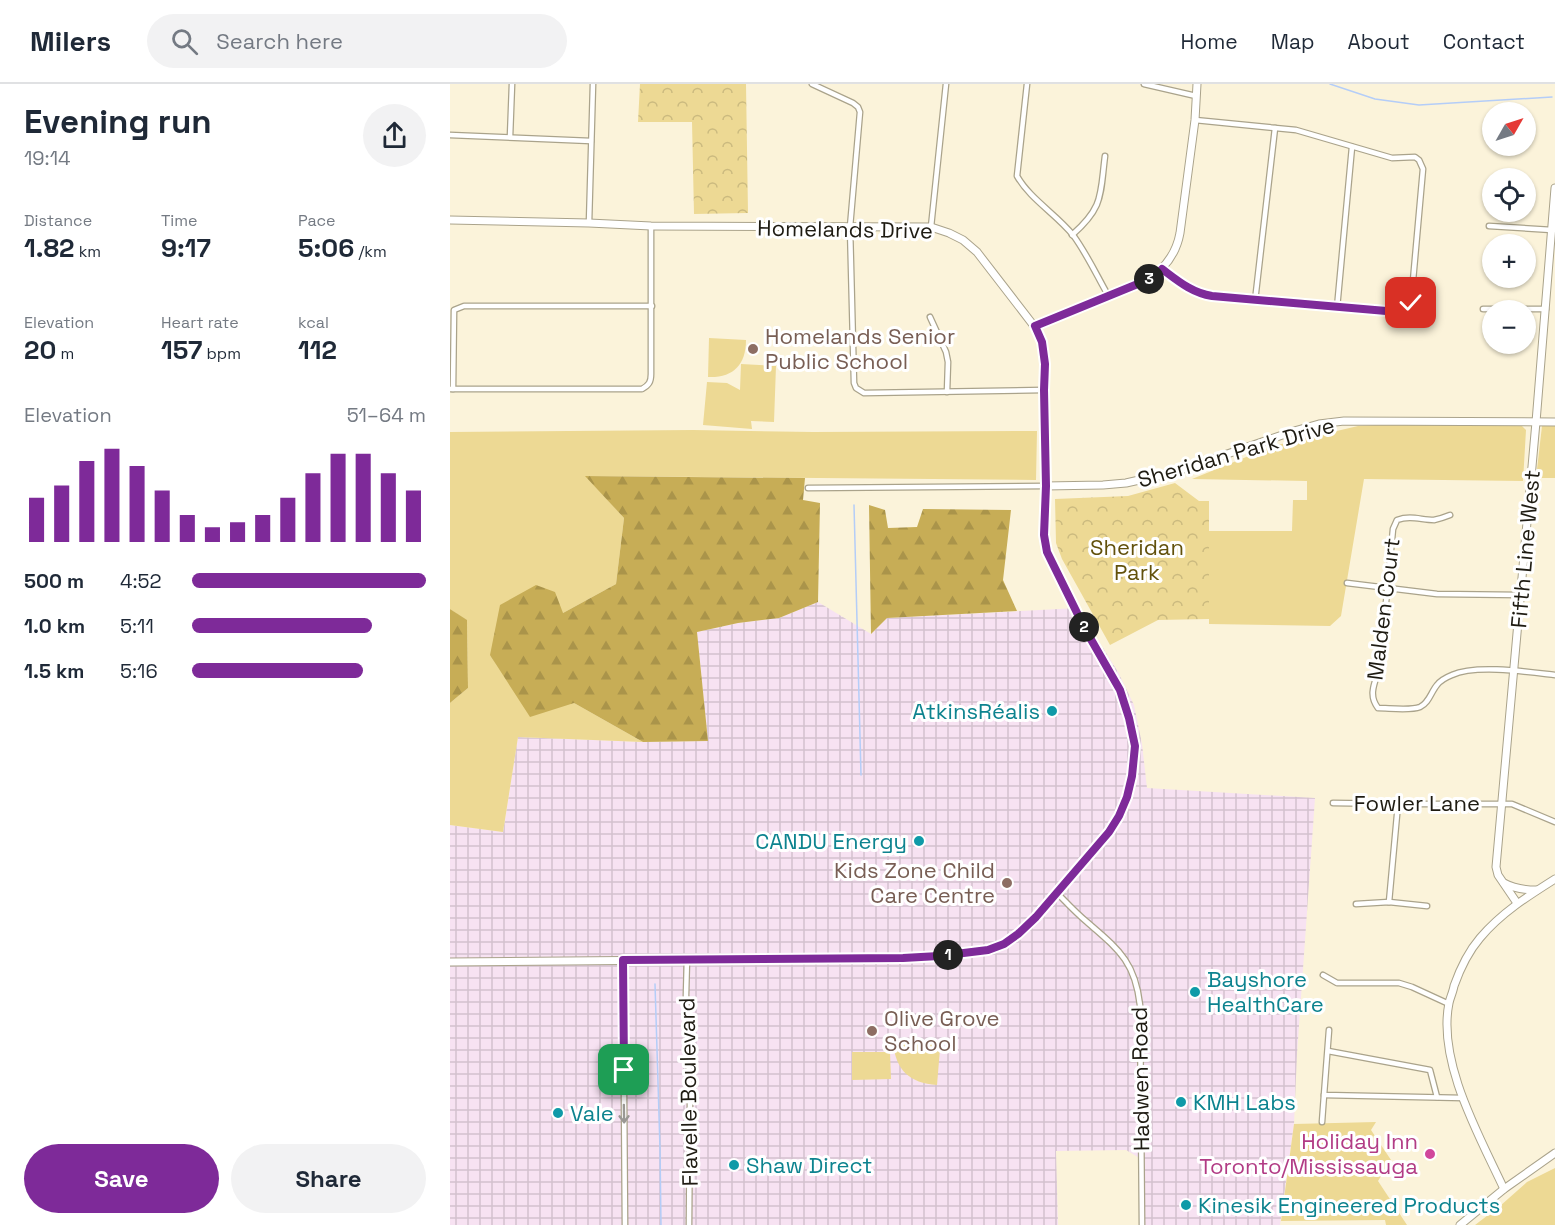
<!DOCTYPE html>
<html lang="en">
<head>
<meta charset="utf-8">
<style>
  body { margin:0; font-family:"Space Grotesk",sans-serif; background:#f2f2f3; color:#1f2937; height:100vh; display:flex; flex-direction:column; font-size:22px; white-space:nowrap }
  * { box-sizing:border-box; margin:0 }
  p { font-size:20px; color:#747a83 }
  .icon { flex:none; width:33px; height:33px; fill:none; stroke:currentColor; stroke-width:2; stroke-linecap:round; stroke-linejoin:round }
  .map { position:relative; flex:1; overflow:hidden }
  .details { display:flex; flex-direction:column; background:#fff; width:450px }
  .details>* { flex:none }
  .needle { width:39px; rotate:51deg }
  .fabs { position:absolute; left:1032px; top:18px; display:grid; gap:12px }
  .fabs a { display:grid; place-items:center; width:54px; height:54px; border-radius:50%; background:#fff; box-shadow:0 2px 4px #0004; font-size:30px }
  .pin { position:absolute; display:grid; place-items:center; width:51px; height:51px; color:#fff; margin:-26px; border-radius:12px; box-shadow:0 3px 9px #0006 }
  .km { position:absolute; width:30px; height:30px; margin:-15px; border-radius:50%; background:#222; color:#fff; font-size:16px; line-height:30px; text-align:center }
  .round { display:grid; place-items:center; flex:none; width:63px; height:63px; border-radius:32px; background:#f2f2f3 }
  .headline { display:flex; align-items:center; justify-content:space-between; height:102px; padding:0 24px }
  h1 { font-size:33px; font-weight:800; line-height:45px }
  .metrics { display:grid; grid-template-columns:repeat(3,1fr); gap:9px; height:102px; padding:6px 24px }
  .metrics div { display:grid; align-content:center }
  .metrics b { font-size:26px; font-weight:800 }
  .metrics small { font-size:16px; font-weight:400 }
  .metrics p { font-size:16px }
  .chart { height:168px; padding:12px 24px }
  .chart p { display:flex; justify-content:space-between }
  .chart svg { width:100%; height:108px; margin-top:6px; stroke:#7e2a99; stroke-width:6 }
  .button { display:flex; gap:12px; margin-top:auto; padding:12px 24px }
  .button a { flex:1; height:69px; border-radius:36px; background:#7e2a99; color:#fff; font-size:24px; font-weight:800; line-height:69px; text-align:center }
  .button a+a { background:#f2f2f3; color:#1f2937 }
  ul { padding:0 24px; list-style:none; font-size:20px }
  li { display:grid; grid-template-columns:96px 72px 1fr; align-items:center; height:45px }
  li i { height:15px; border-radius:8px; background:#7e2a99 }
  header { display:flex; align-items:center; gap:36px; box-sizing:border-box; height:84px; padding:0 30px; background:#fff; border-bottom:2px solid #e0e1e3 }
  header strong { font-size:28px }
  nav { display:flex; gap:33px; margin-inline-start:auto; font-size:21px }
  .search { width:420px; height:54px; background:#f2f2f3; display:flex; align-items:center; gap:15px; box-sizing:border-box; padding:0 21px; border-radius:33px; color:#747a83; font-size:22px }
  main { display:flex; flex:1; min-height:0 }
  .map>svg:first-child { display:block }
  .industrial { fill:url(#industrial-grid) }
  .green { fill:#edd994 }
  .forest { fill:url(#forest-firs) }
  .park { fill:url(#park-crowns) }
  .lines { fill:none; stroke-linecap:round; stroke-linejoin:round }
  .stream { stroke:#b4cdf8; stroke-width:1.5 }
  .street-casing { stroke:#aaa38b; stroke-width:7 }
  .secondary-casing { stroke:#aaa38b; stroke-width:9 }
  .street { stroke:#fff; stroke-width:4.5 }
  .secondary { stroke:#fff; stroke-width:7 }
  .oneway { stroke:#9a9894 }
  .route-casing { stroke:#fff; stroke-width:12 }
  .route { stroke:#7e2a99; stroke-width:8 }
  .education-dot { fill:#8d6e63; stroke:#fff; stroke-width:2 }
  .culture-dot { fill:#0f9aa8; stroke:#fff; stroke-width:2 }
  .hotel-dot { fill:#d1479c; stroke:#fff; stroke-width:2 }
  .labels { text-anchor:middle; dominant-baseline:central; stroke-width:6; stroke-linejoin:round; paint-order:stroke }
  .street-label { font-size:22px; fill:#1e1b12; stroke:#fff }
  .education-label { font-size:22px; fill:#785e54; stroke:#fff; text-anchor:start }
  .park-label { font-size:22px; fill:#62510c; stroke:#fff }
  .culture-label { font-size:22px; fill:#0d838f; stroke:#fff; text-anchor:start }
  .hotel-label { font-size:22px; fill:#b23c85; stroke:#fff; text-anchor:end }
</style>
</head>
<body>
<header>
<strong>Milers</strong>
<div class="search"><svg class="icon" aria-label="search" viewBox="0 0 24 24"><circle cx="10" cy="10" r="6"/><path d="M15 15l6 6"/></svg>Search here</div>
<nav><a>Home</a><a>Map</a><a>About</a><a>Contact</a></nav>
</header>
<main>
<section class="details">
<div class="headline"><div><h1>Evening run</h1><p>19:14</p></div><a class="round"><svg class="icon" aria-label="share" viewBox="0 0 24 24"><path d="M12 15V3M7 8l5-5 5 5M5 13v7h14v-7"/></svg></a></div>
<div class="metrics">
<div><p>Distance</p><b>1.82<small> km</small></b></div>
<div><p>Time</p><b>9:17</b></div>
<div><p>Pace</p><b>5:06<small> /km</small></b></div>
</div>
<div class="metrics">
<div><p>Elevation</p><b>20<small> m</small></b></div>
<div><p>Heart rate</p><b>157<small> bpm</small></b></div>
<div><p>kcal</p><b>112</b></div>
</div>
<div class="chart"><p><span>Elevation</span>51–64 m</p>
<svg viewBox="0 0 160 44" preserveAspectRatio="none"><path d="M5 44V26M15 44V21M25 44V11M35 44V6M45 44V13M55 44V23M65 44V33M75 44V38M85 44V36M95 44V33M105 44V26M115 44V16M125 44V8M135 44V8M145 44V16M155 44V23"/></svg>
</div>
<ul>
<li><b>500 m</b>4:52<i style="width:100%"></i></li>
<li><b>1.0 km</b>5:11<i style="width:77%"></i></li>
<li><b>1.5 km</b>5:16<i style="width:73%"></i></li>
</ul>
<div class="button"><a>Save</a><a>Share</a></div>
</section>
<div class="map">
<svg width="1105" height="1141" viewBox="0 0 1105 1141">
  <defs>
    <pattern id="industrial-grid" width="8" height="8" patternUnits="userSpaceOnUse" patternTransform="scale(1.5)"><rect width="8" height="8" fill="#f7e2f2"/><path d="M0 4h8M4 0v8" fill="none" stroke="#d3c1ce"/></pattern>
    <pattern id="forest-firs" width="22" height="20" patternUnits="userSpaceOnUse" patternTransform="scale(1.5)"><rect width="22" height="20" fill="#c7ad56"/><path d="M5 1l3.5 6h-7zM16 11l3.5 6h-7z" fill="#aa944a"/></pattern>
    <pattern id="park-crowns" width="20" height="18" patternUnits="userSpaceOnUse" patternTransform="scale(1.5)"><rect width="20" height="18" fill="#edd994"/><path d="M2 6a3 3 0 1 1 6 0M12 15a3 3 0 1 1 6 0" fill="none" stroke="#cbba7f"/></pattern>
  </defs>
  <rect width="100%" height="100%" fill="#fbf3da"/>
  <polygon class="industrial" points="368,518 421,550 437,534 628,524 668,588 684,621 692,660 697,704 865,714 847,970 844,1040 830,1141 693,1141 691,1075 676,1066 606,1067 608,1141 0,1141 0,741 53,748 68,653 193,658 258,657 247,548 288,539 329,534"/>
  <g class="green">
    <path d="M259 254 296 256C296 281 283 294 258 293Z"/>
    <polygon points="291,280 326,282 324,338 301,337 302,345 253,341 257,298 277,299 290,306"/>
    <polygon points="944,340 1070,340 1076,346 1073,397 914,395 891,532 880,542 759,540 759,447 842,447 843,416 857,416 857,397 742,395 823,362 908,342"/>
    <polygon points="1097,340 1105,340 1105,394 1086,394 1092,342"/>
    <polygon points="243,346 363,348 587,347 586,396 136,392 174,434 166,500 113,529 124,619 193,658 68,653 53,748 0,741 0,619 18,604 17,537 0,525 0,348"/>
    <path d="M443 959 486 960 490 965 487 1001C459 999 446 986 443 959Z"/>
    <polygon points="402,968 440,968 441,995 402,996"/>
    <polygon points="926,1038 921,1046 941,1076 928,1097 957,1141 936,1141 935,1136 831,1137 844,1040"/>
    <polygon points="1105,1084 1105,1141 1025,1141 1050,1122 1077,1098"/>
  </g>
  <g class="forest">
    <polygon points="135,392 355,394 353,416 370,419 368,518 329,534 288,539 247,548 258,657 193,658 124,619 80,633 40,571 50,521 86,501 105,508 113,529 166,500 174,434"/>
    <polygon points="419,421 435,426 438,444 467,443 473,425 561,426 553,496 567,527 437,534 421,550"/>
    <polygon points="0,525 17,536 18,604 0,619"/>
  </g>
  <g class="park">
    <polygon points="190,0 296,0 298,129 244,130 242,38 188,38"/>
    <polygon points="725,399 749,417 759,417 759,535 708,536 660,561 612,475 606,459 605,415 678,412"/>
  </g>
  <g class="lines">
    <g class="stream">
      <polyline points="880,0 925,15 969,21 1102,13"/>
      <polyline points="404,421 411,691"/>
      <polyline points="205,900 210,1064 211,1141"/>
    </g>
    <g class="street-casing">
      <g id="street">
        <polyline points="362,0 403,19 408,23 410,28 400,143 404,299 406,304 414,309 594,306"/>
        <path d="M577 0 567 92C580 115 606 130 623 151 637 170 647 192 659 213"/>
        <polyline points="694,0 746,12"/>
        <polyline points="0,51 141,57"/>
        <polyline points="60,53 62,0"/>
        <polyline points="139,139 143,0"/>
        <polyline points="1039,142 1102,146"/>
        <polyline points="481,143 496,0"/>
        <path d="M622 151C654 123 650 111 655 72"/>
        <path d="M712 185C728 197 742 209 762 212L948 228 953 227 961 219 973 85 969 76 965 73 942 74 846 46 745 36"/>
        <polyline points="805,217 825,44"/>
        <polyline points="887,224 902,63"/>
        <polyline points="1033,225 1096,225"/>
        <polyline points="480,233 496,268 498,278 497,308"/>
        <path d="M0 305H192C199 301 201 298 201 290V142"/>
        <polyline points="3,305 4,226 14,222 202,222"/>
        <polyline points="358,404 595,402"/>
        <path d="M1000 431C995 433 989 435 984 436 971 436 961 431 947 436L943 445 930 582C926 597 917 610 928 624 939 624 960 627 970 623 979 619 981 608 987 601 990 597 997 593 1002 591 1026 580 1079 588 1105 591"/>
        <polyline points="897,499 987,510 1070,511"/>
        <polyline points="883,719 948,720 1062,720 1105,738"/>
        <path d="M607 809C617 819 626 829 637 838 668 865 685 877 690 921L692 1141"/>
        <polyline points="939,818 948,720"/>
        <polyline points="906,820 939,818 977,822"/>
        <polyline points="237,875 236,911 240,1018 239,1141"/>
        <polyline points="173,876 175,1141"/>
        <polyline points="873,891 887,899 949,899 962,903 999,920"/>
        <polyline points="879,946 874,1011 1013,1014"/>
        <polyline points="878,967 980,986 987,1013"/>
        <polyline points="872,1038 874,1011"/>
      </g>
    </g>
    <g class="secondary-casing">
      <g id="secondary">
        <polyline points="0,136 139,139 201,142 481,143 499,149 513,156 527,168 584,242 592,259 595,280 594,306 595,402 595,451 597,468 635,545 670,606 679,634 685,662 682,692 677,713 669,732 653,755 586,833 568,851 554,860 538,866 489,872 453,874 0,878"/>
        <path d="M584 242 695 197C714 186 726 171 730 149L745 36 747 0"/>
        <polyline points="595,402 653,401 676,399 725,388 844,347 869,340 894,337 1105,338"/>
        <path d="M1054 799C1065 805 1075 806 1087 806"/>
        <polyline points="1067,819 1048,791 1046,783 1086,338 1105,104"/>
        <path d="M1054 1105C1030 1053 987 978 999 919 1000 914 1003 908 1004 902 1010 885 1018 868 1030 854 1051 829 1078 812 1105 795"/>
        <polyline points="1010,1141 1054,1105 1105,1069"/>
      </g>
    </g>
    <use href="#street" class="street"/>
    <use href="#secondary" class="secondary"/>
  </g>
  <defs><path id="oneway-shaft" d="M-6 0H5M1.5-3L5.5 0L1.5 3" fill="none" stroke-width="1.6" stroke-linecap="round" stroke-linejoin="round" transform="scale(1.5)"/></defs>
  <use class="oneway" href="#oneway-shaft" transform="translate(174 1030) rotate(89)"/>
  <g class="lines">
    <g class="route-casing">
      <path id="route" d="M174 986 173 876 453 874 489 872 538 866 554 860 568 850 586 833 659 748 669 732 677 713 682 692 685 662 679 634 670 606 635 545 597 468 594 451 596 402 594 306 595 280 592 258 585 242 695 197 706 191 712 185C728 197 742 209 762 212L948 228 953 227 961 219"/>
    </g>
    <use href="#route" class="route"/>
  </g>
  <g class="education-dot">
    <circle cx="303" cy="265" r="6"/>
    <circle cx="557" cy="799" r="6"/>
    <circle cx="422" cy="947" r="6"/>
  </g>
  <g class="culture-dot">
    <circle cx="602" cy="627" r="6"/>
    <circle cx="469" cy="757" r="6"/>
    <circle cx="745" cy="908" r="6"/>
    <circle cx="731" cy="1018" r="6"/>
    <circle cx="108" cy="1029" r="6"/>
    <circle cx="284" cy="1081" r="6"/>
    <circle cx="736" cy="1121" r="6"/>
  </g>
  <circle class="hotel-dot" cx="980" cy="1070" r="6"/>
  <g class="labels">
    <g class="street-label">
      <text transform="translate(395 145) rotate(1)">Homelands Drive</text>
      <text transform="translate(786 368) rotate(-16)">Sheridan Park Drive</text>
      <text transform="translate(1075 465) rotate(-85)">Fifth Line West</text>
      <text transform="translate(933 525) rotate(-83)">Malden Court</text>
      <text x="967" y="719">Fowler Lane</text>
      <text transform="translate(690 995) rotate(-91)">Hadwen Road</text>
      <text transform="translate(238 1008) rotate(-91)">Flavelle Boulevard</text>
    </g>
    <g class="education-label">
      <text x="315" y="252">Homelands Senior<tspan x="315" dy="25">Public School</tspan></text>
      <text x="545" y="786" text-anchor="end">Kids Zone Child<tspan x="545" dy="25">Care Centre</tspan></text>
      <text x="434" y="934">Olive Grove<tspan x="434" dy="25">School</tspan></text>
    </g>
    <g class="park-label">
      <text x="687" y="463">Sheridan<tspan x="687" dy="25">Park</tspan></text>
    </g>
    <g class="culture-label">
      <text x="590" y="627" text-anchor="end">AtkinsRéalis</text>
      <text x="457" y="757" text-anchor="end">CANDU Energy</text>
      <text x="757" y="895">Bayshore<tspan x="757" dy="25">HealthCare</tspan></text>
      <text x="743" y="1018">KMH Labs</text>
      <text x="120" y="1029">Vale</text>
      <text x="296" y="1081">Shaw Direct</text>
      <text x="748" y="1121">Kinesik Engineered Products</text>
    </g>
    <g class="hotel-label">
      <text x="968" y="1057">Holiday Inn<tspan x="968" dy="25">Toronto/Mississauga</tspan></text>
    </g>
  </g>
</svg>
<div class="fabs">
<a><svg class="needle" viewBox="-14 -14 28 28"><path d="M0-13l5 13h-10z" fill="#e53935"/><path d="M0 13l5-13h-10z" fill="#747a83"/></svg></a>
<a><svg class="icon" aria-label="locate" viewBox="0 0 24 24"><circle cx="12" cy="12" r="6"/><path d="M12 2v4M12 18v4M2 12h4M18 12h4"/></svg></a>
<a>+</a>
<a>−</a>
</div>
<div class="pin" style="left:174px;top:986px;background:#1e9e55"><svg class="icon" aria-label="arrive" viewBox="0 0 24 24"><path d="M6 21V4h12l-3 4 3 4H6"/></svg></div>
<div class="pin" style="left:961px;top:219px;background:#d93025"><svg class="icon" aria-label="check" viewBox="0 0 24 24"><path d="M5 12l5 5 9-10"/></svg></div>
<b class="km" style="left:498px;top:871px">1</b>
<b class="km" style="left:634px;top:543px">2</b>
<b class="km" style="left:699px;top:195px">3</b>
</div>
</main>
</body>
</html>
